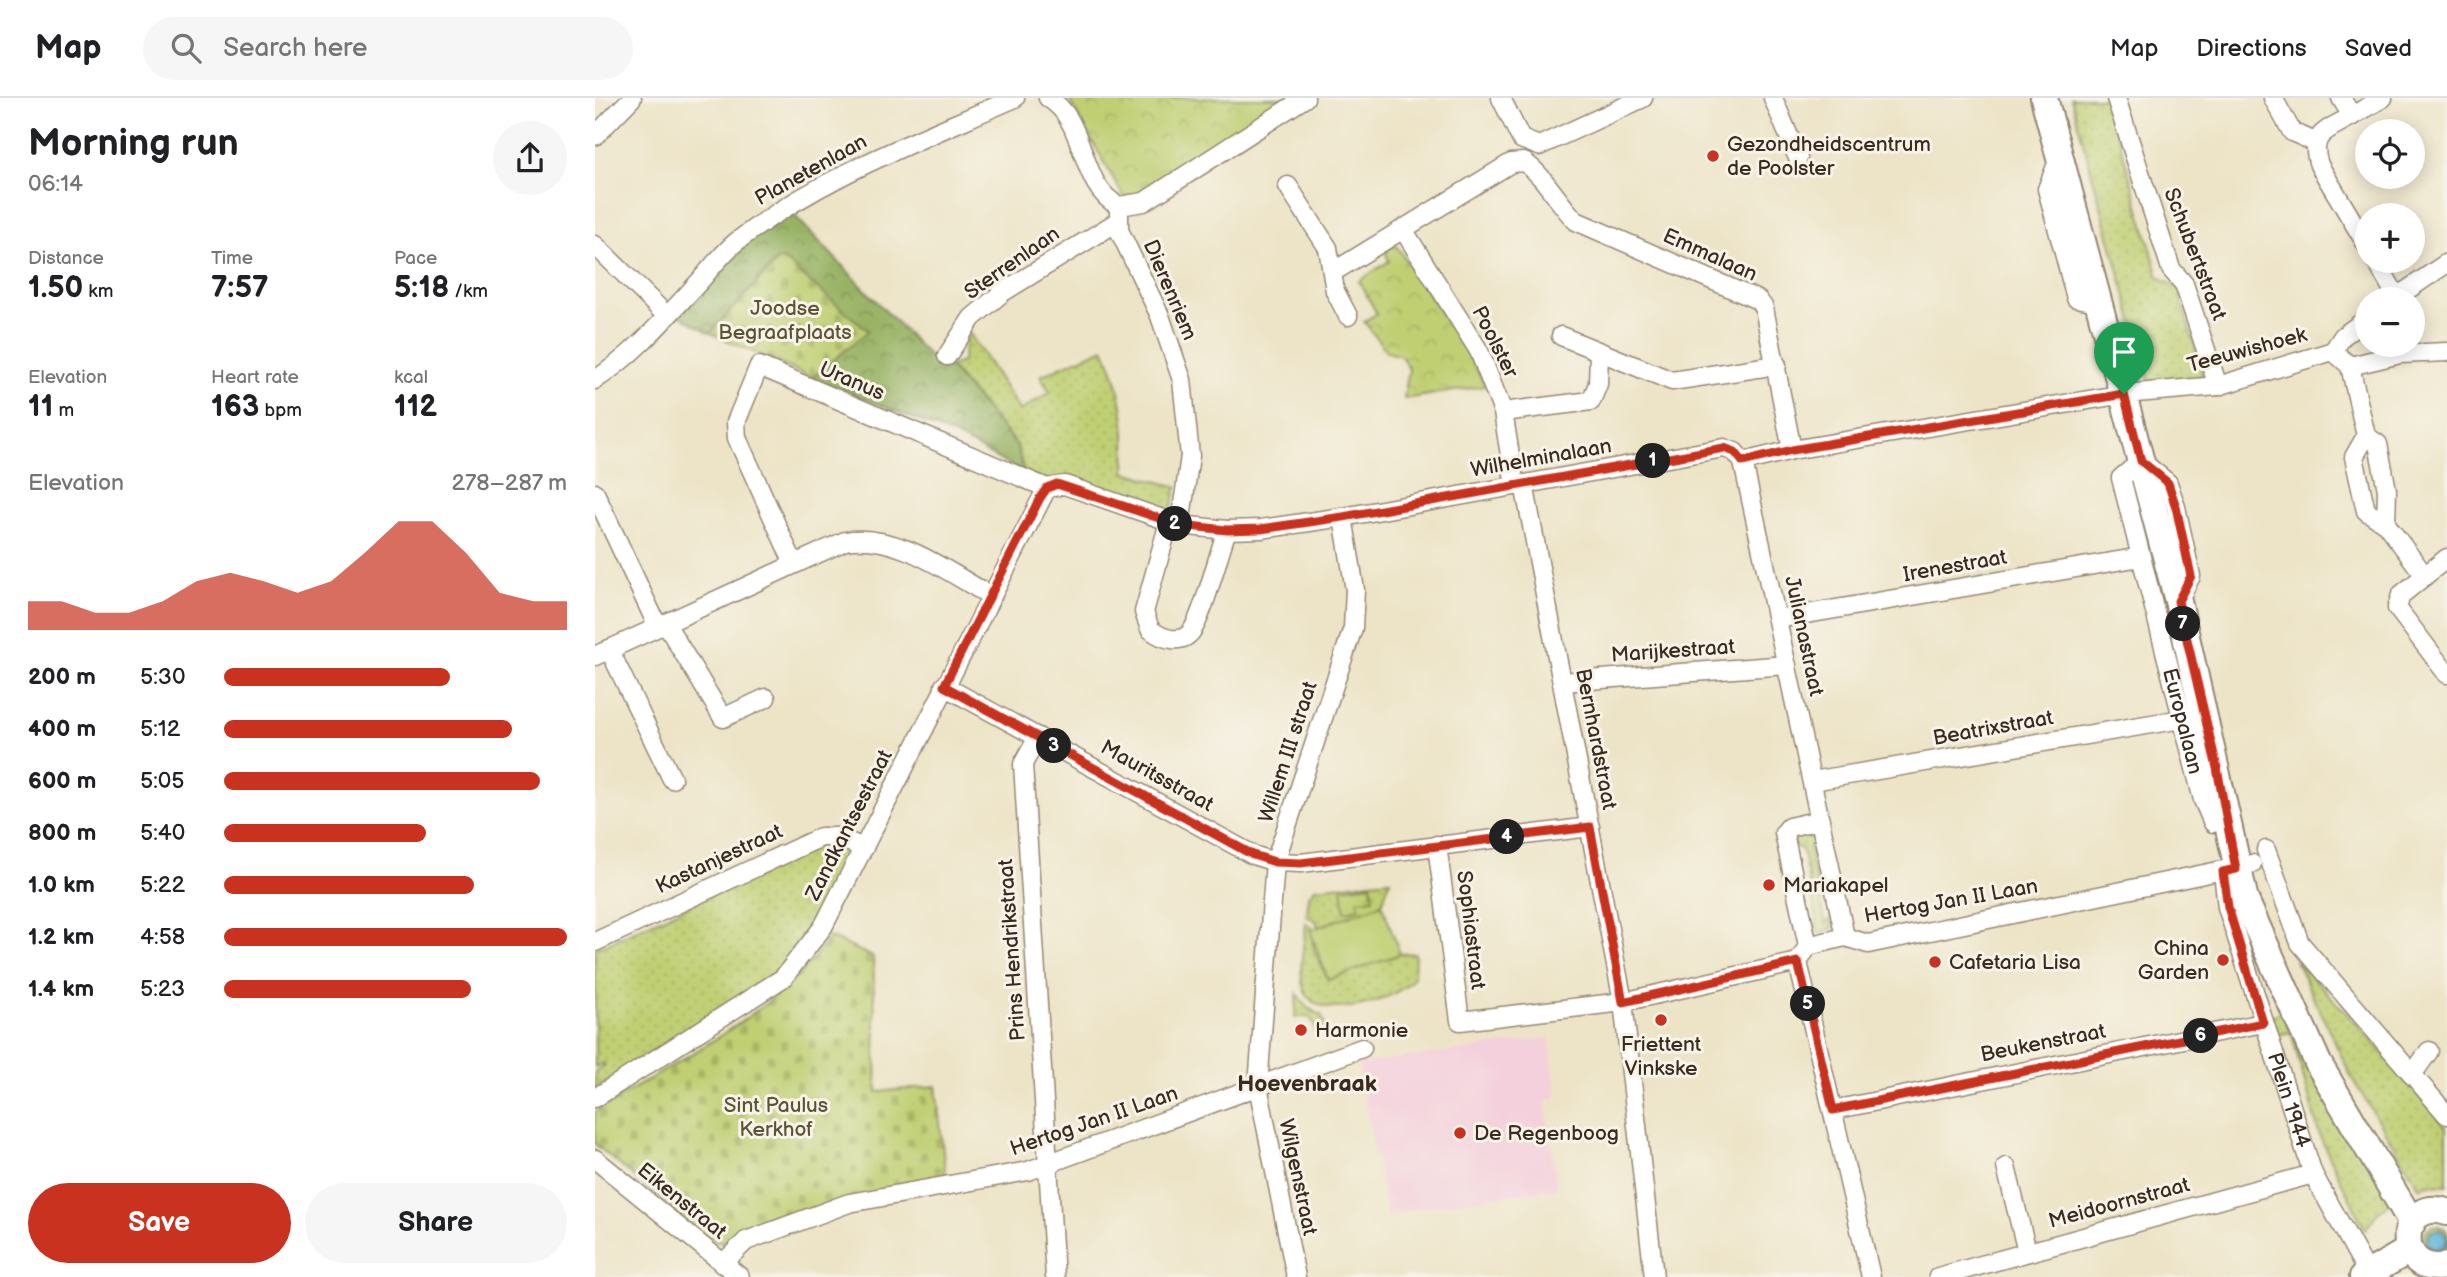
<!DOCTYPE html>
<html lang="en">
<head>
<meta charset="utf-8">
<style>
  body { margin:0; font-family:"Balsamiq Sans",sans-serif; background:#f6f6f6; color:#202124; height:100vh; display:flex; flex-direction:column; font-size:26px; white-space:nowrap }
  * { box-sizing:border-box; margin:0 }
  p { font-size:23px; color:#757577 }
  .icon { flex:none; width:38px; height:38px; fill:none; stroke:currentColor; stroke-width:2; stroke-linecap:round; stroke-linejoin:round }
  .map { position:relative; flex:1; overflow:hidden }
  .details { display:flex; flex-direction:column; background:#fff; width:595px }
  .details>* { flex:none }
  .controls { position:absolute; left:1760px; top:21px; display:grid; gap:14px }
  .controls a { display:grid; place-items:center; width:70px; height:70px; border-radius:50%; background:#fff; box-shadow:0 4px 18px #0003; font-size:35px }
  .pin { position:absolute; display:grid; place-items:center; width:60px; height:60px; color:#fff; margin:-72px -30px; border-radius:50% 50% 50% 0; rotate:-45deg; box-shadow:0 0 7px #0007 }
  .pin .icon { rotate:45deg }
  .km { position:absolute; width:35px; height:35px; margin:-18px; border-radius:50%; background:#222; color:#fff; font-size:19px; line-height:35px; text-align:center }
  .round { display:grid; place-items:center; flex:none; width:74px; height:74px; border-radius:37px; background:#f6f6f6 }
  .summary { display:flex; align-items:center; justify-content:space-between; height:119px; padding:0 28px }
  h1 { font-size:38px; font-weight:600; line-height:52px }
  .metrics { display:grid; grid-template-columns:repeat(3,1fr); gap:10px; height:119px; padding:7px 28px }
  .metrics div { display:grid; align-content:center }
  .metrics b { font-size:30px; font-weight:600 }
  .metrics small { font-size:19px; font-weight:400 }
  .metrics p { font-size:19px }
  .chart { height:196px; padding:14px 28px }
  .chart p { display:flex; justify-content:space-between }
  .chart svg { width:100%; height:126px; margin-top:7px; fill:#c8321e; opacity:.7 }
  .button { display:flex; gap:14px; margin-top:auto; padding:14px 28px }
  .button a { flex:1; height:80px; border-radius:42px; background:#c8321e; color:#fff; font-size:28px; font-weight:600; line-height:80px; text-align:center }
  .button a+a { background:#f6f6f6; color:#202124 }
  ul { padding:0 28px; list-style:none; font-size:23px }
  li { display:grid; grid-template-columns:112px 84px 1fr; align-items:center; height:52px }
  li i { height:18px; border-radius:9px; background:#c8321e }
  header { display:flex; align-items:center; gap:42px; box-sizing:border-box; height:98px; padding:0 35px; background:#fff; border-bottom:2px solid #e0e0e0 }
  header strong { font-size:33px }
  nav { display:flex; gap:38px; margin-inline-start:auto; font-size:24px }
  .search { width:490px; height:63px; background:#f6f6f6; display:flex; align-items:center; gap:18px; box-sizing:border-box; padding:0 24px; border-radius:38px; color:#757577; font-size:26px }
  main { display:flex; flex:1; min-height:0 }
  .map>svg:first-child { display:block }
  .built { fill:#f4cfdc }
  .grass { fill:url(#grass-dots); stroke:#7d7c48; stroke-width:2 }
  .forest { fill:url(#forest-crowns); stroke:#696e41; stroke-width:2 }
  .cemetery { fill:url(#cemetery-stones); stroke:#7d7c48; stroke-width:2 }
  .park { fill:url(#park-crowns); stroke:#7d7c48; stroke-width:2 }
  .pitch { fill:#bfcf72; stroke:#7d7c48; stroke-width:2 }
  .water { fill:url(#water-waves); stroke:#4b6f7b; stroke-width:2 }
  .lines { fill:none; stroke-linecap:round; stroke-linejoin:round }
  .street-casing { stroke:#948772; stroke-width:21 }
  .secondary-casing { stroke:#948772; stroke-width:30 }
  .street { stroke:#fff; stroke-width:18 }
  .secondary { stroke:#fff; stroke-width:26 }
  .route-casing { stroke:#fff; stroke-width:14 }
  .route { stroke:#c8321e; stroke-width:9 }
  .poi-dot { fill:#c8321e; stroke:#f7f3e8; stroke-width:2.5 }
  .labels { text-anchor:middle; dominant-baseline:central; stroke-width:6; stroke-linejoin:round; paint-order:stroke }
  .poi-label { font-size:21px; fill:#3b2a1e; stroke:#f7f3e8; text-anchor:start }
  .street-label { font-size:21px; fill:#3b2a1e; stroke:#f7f3e8 }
  .park-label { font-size:21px; fill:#5c5333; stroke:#f7f3e8 }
  .neighbourhood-label { font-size:23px; font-weight:bold; fill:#3b2a1e; stroke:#f7f3e8 }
</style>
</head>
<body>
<header>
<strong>Map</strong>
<div class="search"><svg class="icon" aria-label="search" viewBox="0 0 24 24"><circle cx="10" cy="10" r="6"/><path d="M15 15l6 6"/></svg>Search here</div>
<nav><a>Map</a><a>Directions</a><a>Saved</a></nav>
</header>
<main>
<section class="details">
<div class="summary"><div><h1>Morning run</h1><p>06:14</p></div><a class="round"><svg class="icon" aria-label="share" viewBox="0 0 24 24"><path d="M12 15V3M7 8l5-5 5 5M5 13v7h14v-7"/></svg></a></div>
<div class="metrics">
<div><p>Distance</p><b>1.50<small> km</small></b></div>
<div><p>Time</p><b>7:57</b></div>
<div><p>Pace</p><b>5:18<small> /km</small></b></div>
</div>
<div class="metrics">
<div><p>Elevation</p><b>11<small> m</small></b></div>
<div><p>Heart rate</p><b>163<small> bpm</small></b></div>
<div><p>kcal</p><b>112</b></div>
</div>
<div class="chart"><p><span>Elevation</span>278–287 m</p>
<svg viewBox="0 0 160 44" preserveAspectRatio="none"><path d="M0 44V34L10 34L20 38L30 38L40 34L50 27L60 24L70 27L80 31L90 27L100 17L110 6L120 6L130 17L140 31L150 34L160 34V44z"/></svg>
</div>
<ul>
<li><b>200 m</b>5:30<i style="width:66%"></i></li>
<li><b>400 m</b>5:12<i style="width:84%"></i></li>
<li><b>600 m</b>5:05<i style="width:92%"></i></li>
<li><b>800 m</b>5:40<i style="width:59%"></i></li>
<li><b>1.0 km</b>5:22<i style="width:73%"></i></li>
<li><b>1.2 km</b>4:58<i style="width:100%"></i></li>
<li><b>1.4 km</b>5:23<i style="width:72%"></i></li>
</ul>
<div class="button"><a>Save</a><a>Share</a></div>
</section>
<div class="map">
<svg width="1852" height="1179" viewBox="0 0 1852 1179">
  <defs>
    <pattern id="grass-dots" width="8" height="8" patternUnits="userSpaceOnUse" patternTransform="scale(1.75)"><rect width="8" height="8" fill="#bfcf72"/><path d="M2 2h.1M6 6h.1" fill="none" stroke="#a5b262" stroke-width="1.8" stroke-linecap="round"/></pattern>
    <pattern id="forest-crowns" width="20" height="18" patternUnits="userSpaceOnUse" patternTransform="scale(1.75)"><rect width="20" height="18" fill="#97b264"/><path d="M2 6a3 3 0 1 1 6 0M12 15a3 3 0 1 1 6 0" fill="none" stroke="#7c9152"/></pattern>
    <pattern id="cemetery-stones" width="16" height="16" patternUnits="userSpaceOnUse" patternTransform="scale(1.75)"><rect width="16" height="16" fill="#bfcf72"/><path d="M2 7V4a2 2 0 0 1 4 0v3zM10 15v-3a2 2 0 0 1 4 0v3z" fill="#a5b262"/></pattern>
    <pattern id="park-crowns" width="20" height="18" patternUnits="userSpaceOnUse" patternTransform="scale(1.75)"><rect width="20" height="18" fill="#bfcf72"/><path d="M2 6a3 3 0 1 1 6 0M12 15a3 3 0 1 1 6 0" fill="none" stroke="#a5b262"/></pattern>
    <pattern id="water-waves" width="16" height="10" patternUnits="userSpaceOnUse" patternTransform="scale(1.75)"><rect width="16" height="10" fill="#5bb4d8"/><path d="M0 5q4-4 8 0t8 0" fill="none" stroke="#4c93af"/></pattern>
  </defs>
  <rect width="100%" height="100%" fill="#f7f3e8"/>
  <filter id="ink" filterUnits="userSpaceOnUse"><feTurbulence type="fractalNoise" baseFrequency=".0143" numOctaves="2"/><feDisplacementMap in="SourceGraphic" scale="14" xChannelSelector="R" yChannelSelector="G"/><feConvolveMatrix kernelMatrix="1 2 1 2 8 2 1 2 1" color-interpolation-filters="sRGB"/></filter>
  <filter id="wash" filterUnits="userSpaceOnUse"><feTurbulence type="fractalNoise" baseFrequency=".00686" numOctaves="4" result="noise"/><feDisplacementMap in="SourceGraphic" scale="28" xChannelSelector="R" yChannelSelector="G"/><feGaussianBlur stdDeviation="1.57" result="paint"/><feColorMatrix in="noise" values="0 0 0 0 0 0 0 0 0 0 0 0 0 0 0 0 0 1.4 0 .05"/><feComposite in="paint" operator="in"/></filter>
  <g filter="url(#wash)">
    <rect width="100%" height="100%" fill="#ede4c7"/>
    <polygon class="built" points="954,940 962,1000 950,1002 962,1090 824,1110 792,1118 763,966"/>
    <g class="grass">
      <polygon points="1476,0 1512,0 1564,179 1583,190 1608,278 1556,289"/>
      <path d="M375 236 425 313 455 294 445 278 509 250C528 290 532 331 530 374L582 389 575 416 429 375 422 347 354 268 368 264 370 244Z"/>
      <polygon points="1217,734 1219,744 1214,750 1231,826 1236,820 1238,830 1224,835 1215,826 1223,827 1207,751 1198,748 1198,737"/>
      <polygon points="236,745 252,753 254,761 213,837 184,872 0,991 0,974 10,967 8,965 0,969 0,851 228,746"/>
      <polygon points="795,782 787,806 723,829 721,823 712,818 714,797 720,790"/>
      <path d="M711 825 716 828 719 852 733 882 805 856 820 855 819 879C805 902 727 926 711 896 701 878 710 845 711 825Z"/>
      <polygon points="1700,861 1775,940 1852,1030 1852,1087 1832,1086 1825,1090 1823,1087 1758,982"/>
      <polygon points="702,896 712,910 726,917 731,930 720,935 719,925 714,919 700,919"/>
      <polygon points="1684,915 1694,915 1798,1102 1783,1114 1770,1132 1725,1039 1696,934 1681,937 1676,918"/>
      <circle cx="1841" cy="1141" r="13"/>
    </g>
    <polygon class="forest" points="196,114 348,273 354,268 422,348 429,375 359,337 217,280 273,233 189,162 183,161 115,235 81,215 153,143"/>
    <g class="cemetery">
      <polygon points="184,161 189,162 273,233 217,280 115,235"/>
      <path d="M234 839 278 859 282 994 341 988 351 1082 153 1141 131 1145 110 1139 0 1046V1014C74 967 187 913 234 839Z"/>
    </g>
    <g class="park">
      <polygon points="473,0 698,0 550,93 529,99"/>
      <polygon points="801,147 876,260 890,288 809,301 814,271 806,258 792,254 769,223 782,216 764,183 794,163 790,153"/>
      <polygon points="776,786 778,800 763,802 764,811 750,813 747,790"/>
    </g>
    <polygon class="pitch" points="787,806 805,856 733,882 715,832"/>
    <circle class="water" cx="1842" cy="1142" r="10"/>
  </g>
  <g filter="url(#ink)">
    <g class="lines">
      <g class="street-casing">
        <g id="street">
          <path d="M453 0C493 23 483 88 524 108L549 104 710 0"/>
          <polyline points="906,0 926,41 944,48 1048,0"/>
          <polyline points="1178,0 1203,60"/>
          <polyline points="1521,0 1576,171 1589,186 1623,288"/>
          <polyline points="1678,0 1697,34 1720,44"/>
          <path d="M1746 0 1757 18C1733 32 1713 35 1724 67L1773 149"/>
          <polyline points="1757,18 1788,0"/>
          <polyline points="0,38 37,0"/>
          <polyline points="1465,58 1452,91 1481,200 1503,204"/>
          <polyline points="693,88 733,150 740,193 753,218"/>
          <polyline points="524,108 524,132 565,218 587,282 595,358 585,427"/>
          <polyline points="808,131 884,253 908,314 920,388"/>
          <polyline points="0,147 72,218"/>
          <polyline points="1781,163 1802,199"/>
          <path d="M738 174 916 65 929 64C950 78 963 105 981 123L1163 202 1169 210 1197 352"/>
          <polyline points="1799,201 1852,165"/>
          <polyline points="966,238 1077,283 1182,267"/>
          <polyline points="1738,253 1755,268 1771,338 1783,346 1792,392 1791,426"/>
          <polyline points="352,258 377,220 408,194 522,124"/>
          <polyline points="1755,268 1805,256 1852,254"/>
          <path d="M0 282C40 256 72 218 105 183 116 170 128 155 141 144 224 79 325 42 420 0"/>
          <polyline points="908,314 996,303 1003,286 1004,254"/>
          <polyline points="1771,338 1759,359 1771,413 1791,426 1830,478"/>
          <polyline points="1148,364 1250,839"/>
          <polyline points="929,386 1028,904 1059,1179"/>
          <polyline points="452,390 470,387 585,427 632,432 666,431 748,419 1129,350 1140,354 1148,364 1197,352 1529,296 1623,288 1738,253 1748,238 1773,220"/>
          <polyline points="0,395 63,529"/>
          <path d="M574 424 549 514 555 531C567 541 588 548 598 531 610 511 623 457 632 432"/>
          <polyline points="1852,460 1806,497 1802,510 1852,576"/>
          <polyline points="199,466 142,340 141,324 164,268 452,390"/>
          <path id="s1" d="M1583 503 1596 478 1581 409 1573 385 1546 363 1526 380 1608 702 1618 725"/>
          <polyline points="1182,521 1546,459"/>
          <polyline points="71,526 128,620 171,600"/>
          <polyline points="14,551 77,681"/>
          <path d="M0 558 250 443C302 434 352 474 396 498"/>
          <polyline points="967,584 1192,567"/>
          <polyline points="349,588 658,757 680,764 706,765 995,729"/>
          <polyline points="443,639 428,666 460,1179"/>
          <polyline points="1217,683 1587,621"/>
          <polyline points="842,747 865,923 1028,904 1203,864 1213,848 1250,839 1273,846 1657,766"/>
          <polyline points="1671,752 1705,845 1852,1017"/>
          <path id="s2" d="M1628 774 1632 809 1718 1076 1775 1179"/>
          <polyline points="0,844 226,739 242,739 269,750"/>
          <polyline points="1213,848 1189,735 1194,729 1225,722"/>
          <polyline points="1203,864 1276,1179"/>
          <polyline points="1817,977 1834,953"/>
          <polyline points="0,1000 188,880 228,829 452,390"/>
          <polyline points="1238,1012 1668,925"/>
          <polyline points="0,1061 145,1179"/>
          <polyline points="1411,1069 1432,1154"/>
          <polyline points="127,1166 151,1143 254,1105 433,1073 767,950"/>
          <polyline points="701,1179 663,988 680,764 758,530 760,492 748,419"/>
          <polyline points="1343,1179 1718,1076"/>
        </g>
      </g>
      <g class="secondary-casing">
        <g id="secondary">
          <polyline points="1449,0 1583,503 1650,802 1723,965 1817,1125"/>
          <path d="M1852 1114C1801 1098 1798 1179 1852 1168"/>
          <polyline points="1768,1179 1814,1152"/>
        </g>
      </g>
      <use href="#street" class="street"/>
      <use href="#secondary" class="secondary"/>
    </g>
  </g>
  <g class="lines" filter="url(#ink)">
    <g class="route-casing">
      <polygon id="route" points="1529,296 1546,363 1573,385 1581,409 1596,478 1583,503 1622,670 1641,771 1628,774 1633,809 1668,925 1238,1012 1203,864 1028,904 995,729 706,765 680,764 658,757 349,588 445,400 452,390 462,386 585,427 632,432 666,431 748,419 1129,350 1140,354 1148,364 1197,352"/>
    </g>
    <use href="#route" class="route"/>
  </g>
  <g class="poi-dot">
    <circle cx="1118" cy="58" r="7"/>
    <circle cx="1174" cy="787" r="7"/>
    <circle cx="1628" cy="862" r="7"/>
    <circle cx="1340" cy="864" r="7"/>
    <circle cx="1066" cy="922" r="7"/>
    <circle cx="706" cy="932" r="7"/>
    <circle cx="865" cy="1035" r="7"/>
  </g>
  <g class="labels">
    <g class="poi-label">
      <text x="1132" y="46">Gezondheidscentrum<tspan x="1132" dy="24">de Poolster</tspan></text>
      <text x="1188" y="787">Mariakapel</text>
      <text x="1614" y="850" text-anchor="end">China<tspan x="1614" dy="24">Garden</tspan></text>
      <text x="1354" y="864">Cafetaria Lisa</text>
      <text x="720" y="932">Harmonie</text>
      <text x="1066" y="946" text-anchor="middle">Friettent<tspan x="1066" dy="24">Vinkske</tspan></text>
      <text x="879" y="1035">De Regenboog</text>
    </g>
    <g class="street-label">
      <text transform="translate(216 72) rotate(-29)">Planetenlaan</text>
      <text transform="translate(1600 156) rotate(69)">Schubertstraat</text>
      <text transform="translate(1115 157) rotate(24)">Emmalaan</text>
      <text transform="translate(417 165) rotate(-35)">Sterrenlaan</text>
      <text transform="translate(575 192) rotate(67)">Dierenriem</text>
      <text transform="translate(900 244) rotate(63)">Poolster</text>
      <text transform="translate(1652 252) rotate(-15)">Teeuwishoek</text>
      <text transform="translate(257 283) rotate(23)">Uranus</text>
      <text transform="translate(946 360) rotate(-10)">Wilhelminalaan</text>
      <text transform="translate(1360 468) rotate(-10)">Irenestraat</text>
      <text transform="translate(1209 538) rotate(78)">Julianastraat</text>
      <text transform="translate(1078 553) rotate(-4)">Marijkestraat</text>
      <text stroke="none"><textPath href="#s1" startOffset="436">Europalaan</textPath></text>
      <text transform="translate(1398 630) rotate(-10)">Beatrixstraat</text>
      <text transform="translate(1001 641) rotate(79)">Bernhardstraat</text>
      <text transform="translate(693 654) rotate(-72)">Willem III straat</text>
      <text transform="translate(562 678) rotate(29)">Mauritsstraat</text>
      <text transform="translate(254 727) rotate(-63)">Zandkantsestraat</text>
      <text transform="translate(124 761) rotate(-25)">Kastanjestraat</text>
      <text transform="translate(1356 803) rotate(-10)">Hertog Jan II Laan</text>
      <text transform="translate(876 832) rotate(83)">Sophiastraat</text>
      <text transform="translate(417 852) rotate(-94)">Prins Hendrikstraat</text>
      <text transform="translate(1448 945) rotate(-11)">Beukenstraat</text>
      <text stroke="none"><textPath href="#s2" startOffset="238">Plein 1944</textPath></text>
      <text transform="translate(499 1023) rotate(-19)">Hertog Jan II Laan</text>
      <text transform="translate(703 1079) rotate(78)">Wilgenstraat</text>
      <text transform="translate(87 1103) rotate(39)">Eikenstraat</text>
      <text transform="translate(1524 1105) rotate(-15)">Meidoornstraat</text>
    </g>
    <g class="park-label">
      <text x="190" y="210">Joodse<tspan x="190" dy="24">Begraafplaats</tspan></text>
      <text x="181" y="1007">Sint Paulus<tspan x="181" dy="24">Kerkhof</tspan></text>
    </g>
    <g class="neighbourhood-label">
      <text x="712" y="986">Hoevenbraak</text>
    </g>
  </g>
</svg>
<div class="controls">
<a><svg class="icon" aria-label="locate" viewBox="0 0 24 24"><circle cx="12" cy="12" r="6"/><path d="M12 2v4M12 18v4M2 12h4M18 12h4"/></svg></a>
<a>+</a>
<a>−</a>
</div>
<div class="pin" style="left:1529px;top:296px;background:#1e9e55"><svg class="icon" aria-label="arrive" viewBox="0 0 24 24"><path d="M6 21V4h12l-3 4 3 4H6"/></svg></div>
<b class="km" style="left:1058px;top:363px">1</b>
<b class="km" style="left:580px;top:426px">2</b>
<b class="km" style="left:459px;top:648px">3</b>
<b class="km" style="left:912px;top:739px">4</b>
<b class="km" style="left:1213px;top:906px">5</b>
<b class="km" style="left:1606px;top:938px">6</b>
<b class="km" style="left:1588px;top:526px">7</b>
</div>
</main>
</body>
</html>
